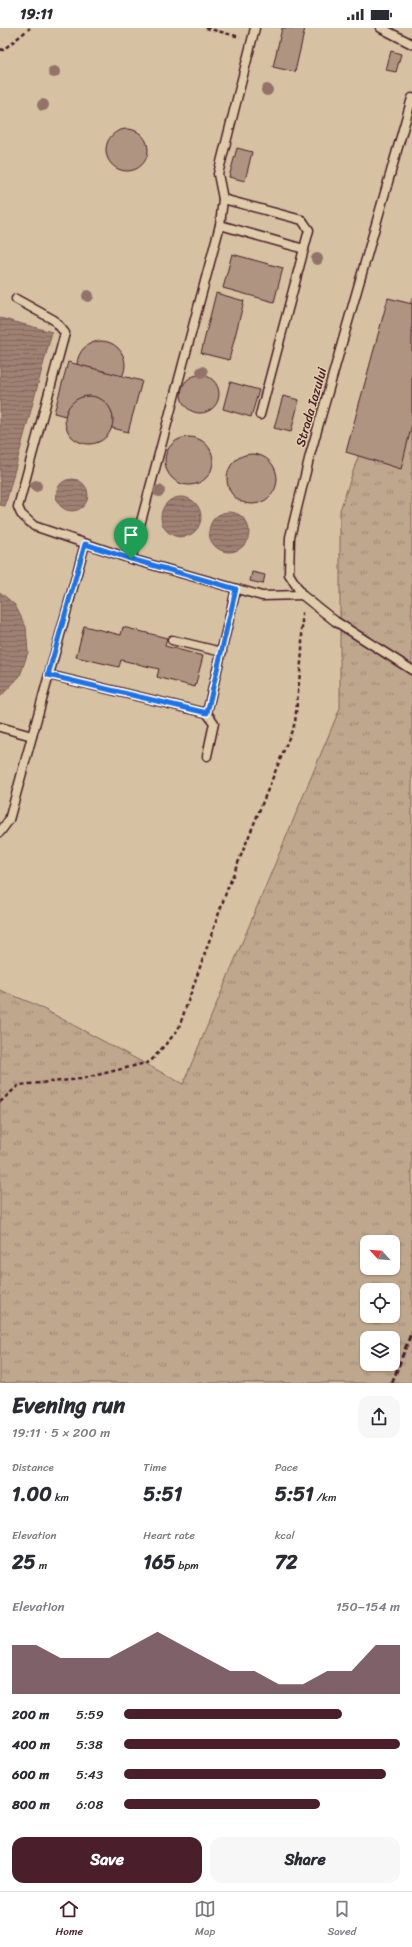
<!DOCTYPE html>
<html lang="en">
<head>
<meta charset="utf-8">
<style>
  body { margin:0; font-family:Sriracha,sans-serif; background:#f7f7f7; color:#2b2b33; height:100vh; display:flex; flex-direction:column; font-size:15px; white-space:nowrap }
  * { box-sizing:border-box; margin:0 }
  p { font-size:13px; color:#7c7c81 }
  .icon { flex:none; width:22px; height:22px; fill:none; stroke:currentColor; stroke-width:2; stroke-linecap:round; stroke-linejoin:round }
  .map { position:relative; height:1355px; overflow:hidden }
  .details { display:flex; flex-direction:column; background:#fff; flex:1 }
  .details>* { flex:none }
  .needle { width:26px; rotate:296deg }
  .fabs { position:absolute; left:360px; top:1207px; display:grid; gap:8px }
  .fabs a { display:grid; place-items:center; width:40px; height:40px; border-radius:8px; background:#fff; box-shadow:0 1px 3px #0004; font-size:20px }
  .pin { position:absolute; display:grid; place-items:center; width:34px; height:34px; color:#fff; margin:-41px -17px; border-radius:50% 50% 50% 0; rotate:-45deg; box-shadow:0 0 4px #0007 }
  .pin .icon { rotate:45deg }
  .round { display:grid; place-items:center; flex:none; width:42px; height:42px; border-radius:12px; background:#f7f7f7 }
  .summary { display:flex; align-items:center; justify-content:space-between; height:68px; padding:0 12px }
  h1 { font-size:22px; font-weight:800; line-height:30px }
  .metrics { display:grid; grid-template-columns:repeat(3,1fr); gap:6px; height:68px; padding:4px 12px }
  .metrics div { display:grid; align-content:center }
  .metrics b { font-size:20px; font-weight:800 }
  .metrics small { font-size:11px; font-weight:400 }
  .metrics p { font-size:11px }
  .chart { height:112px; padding:8px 12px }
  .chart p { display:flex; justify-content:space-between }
  .chart svg { width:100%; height:72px; margin-top:4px; fill:#4a1f2b; opacity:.7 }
  .button { display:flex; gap:8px; margin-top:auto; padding:8px 12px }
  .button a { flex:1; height:46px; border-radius:12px; background:#4a1f2b; color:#fff; font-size:16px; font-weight:800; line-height:46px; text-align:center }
  .button a+a { background:#f7f7f7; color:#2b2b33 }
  ul { padding:0 12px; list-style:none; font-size:13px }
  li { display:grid; grid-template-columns:64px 48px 1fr; align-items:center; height:30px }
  li i { height:10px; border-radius:5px; background:#4a1f2b }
  .status { display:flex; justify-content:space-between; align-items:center; height:28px; padding:0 20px; background:#fff; direction:ltr }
  .status svg { height:11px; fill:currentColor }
  .dock { display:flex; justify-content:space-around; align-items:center; height:56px; border-top:1px solid #e1e1e2; background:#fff; font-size:11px; color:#7c7c81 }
  .dock a { display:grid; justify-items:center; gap:2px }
  .dock .active { color:#4a1f2b }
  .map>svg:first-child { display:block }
  .grass { fill:url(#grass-tufts); stroke:#84635c; fill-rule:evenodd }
  .water { fill:url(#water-rules); stroke:#7d5a56 }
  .building { fill:#af9481; stroke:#4a1f2b }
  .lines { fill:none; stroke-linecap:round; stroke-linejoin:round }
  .service-casing { stroke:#4a1f2b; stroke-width:11 }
  .path { stroke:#4a1f2b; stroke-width:2.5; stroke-dasharray:4 3; stroke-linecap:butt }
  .service { stroke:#dfccaa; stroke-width:8 }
  .rail { stroke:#4a1f2b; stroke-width:3; stroke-dasharray:6 3; stroke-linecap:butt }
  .tree { fill:#937369 }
  .route-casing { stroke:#fff; stroke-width:8 }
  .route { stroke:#1a73e8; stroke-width:5 }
  .labels { text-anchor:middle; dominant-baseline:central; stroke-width:3; stroke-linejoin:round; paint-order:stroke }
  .street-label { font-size:13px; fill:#4a1f2b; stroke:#dfccaa }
</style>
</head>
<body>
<div class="status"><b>19:11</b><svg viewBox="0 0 49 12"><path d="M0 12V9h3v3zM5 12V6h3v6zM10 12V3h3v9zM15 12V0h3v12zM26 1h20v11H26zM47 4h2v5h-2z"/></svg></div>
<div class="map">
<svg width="412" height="1355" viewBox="0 0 412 1355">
  <defs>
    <pattern id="grass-tufts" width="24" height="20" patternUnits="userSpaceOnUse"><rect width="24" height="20" fill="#bfa78e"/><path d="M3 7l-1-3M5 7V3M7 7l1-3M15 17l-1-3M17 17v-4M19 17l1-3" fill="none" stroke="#9d8774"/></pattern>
    <pattern id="water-rules" width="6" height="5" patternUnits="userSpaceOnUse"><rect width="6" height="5" fill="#9f8173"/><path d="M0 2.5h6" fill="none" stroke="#84695f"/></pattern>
  </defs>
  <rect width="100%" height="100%" fill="#d6c2a2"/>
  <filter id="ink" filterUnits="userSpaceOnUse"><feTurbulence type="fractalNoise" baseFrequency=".025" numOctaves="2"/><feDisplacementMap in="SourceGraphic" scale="8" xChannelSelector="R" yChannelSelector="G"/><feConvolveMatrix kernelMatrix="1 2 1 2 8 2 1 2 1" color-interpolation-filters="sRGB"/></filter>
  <g filter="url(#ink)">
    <path class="grass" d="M412 270V1355H0V962L34 976 183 1056 340 680V482ZM367 1214H393V1240H367ZM367 1262H393V1288H367ZM367 1310H393V1336H367Z"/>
    <g class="water">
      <polygon points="0,290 52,304 5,478 0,477"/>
      <circle cx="72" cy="467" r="16"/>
      <circle cx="181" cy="489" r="20"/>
      <circle cx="229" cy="504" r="20"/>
      <polygon points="0,564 15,577 26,599 28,624 20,648 0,669"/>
    </g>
    <g class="building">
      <polygon points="282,0 305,0 295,44 273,39"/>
      <polygon points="391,23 401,26 396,44 386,42"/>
      <circle cx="127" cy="122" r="21"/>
      <polygon points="237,120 252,124 245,153 229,149"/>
      <polygon points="232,226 283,240 274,274 223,260"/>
      <polygon points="216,265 244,273 229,332 201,325"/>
      <polygon points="388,270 412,276 412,396 401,441 346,424"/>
      <circle cx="101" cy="337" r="24"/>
      <polygon points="68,334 142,353 128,404 54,385"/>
      <circle cx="200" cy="366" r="19"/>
      <polygon points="230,354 259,362 251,389 223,381"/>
      <polygon points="283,368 299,372 291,404 274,400"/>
      <circle cx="89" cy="392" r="24"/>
      <circle cx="189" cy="433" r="24"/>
      <circle cx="252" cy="451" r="25"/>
      <polygon points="252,544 265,547 263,556 250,553"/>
      <polygon points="84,598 121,607 123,599 167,610 165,618 203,628 195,659 157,649 159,641 121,632 119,639 76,629"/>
    </g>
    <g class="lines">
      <g class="service-casing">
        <g id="service">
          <polyline points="381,0 412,16"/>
          <polyline points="412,70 310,427 290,509 289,546 302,567 335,593 412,642"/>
          <polyline points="223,171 302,192 309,202 260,387"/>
          <polyline points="220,197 304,221"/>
          <polyline points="16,271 54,292 65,305 18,479 21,486 34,498 131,531 262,568 302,567"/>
          <polyline points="131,531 220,197 223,171 218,146 255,0"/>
          <polyline points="172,612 222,624"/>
          <polyline points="49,647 207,685 236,561"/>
          <polyline points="0,699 32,708"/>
          <polyline points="207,728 214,695 207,685"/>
          <polyline points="0,804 9,792 85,516"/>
        </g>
      </g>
      <g class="path">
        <polyline points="206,0 240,9"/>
        <polyline points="0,21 3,22 30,0"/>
        <polyline points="0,1074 19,1057 81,1051 150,1034 178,1002 227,862 295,695 302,624 302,584"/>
      </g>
      <use href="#service" class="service"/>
      <polyline class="rail" points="392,1355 412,1303"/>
    </g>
    <g class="tree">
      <circle cx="54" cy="44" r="6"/>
      <circle cx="267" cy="62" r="6"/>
      <circle cx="43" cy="77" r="6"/>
      <circle cx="317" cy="231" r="6"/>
      <circle cx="88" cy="268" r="6"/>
      <circle cx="202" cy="344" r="6"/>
      <circle cx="36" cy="458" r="6"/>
      <circle cx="159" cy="463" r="6"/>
    </g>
  </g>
  <g class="lines" filter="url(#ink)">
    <g class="route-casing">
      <polygon id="route" points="85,516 131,531 236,561 207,685 48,647"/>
    </g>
    <use href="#route" class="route"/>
  </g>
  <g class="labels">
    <g class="street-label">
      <text transform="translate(311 379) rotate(-74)">Strada Iazului</text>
    </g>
  </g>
</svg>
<div class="fabs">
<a><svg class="needle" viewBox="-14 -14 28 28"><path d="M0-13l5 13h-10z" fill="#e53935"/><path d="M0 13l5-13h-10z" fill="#7c7c81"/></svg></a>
<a><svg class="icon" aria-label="locate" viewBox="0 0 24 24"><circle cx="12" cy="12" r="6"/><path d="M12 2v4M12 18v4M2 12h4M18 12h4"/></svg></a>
<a><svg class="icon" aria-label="layers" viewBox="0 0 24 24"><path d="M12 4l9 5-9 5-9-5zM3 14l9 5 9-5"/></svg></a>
</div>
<div class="pin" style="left:131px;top:531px;background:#1e9e55"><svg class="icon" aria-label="arrive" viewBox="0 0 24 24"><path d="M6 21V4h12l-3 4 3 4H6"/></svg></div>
</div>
<section class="details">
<div class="summary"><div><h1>Evening run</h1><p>19:11 · 5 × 200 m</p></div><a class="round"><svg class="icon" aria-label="share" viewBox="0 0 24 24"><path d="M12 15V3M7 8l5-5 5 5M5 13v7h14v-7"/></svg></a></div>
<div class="metrics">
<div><p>Distance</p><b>1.00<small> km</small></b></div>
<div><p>Time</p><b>5:51</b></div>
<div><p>Pace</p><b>5:51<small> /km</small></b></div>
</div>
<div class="metrics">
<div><p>Elevation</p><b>25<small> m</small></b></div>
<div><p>Heart rate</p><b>165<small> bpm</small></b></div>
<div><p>kcal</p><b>72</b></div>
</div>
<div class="chart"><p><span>Elevation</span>150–154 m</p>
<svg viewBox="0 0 160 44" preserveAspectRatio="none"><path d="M0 44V14L10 14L20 22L30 22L40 22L50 14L60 6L70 14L80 22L90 30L100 30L110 38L120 38L130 30L140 30L150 14L160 14V44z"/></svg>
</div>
<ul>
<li><b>200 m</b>5:59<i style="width:79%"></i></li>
<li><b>400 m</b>5:38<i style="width:100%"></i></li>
<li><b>600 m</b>5:43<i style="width:95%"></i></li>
<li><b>800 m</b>6:08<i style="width:71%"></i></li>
</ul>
<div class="button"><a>Save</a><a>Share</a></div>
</section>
<nav class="dock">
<a class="active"><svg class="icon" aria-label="home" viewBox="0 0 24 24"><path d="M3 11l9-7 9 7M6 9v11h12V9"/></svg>Home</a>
<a><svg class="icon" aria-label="map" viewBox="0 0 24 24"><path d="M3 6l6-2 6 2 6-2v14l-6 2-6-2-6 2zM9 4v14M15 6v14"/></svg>Map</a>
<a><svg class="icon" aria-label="saved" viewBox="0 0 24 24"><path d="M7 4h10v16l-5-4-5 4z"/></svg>Saved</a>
</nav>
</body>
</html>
